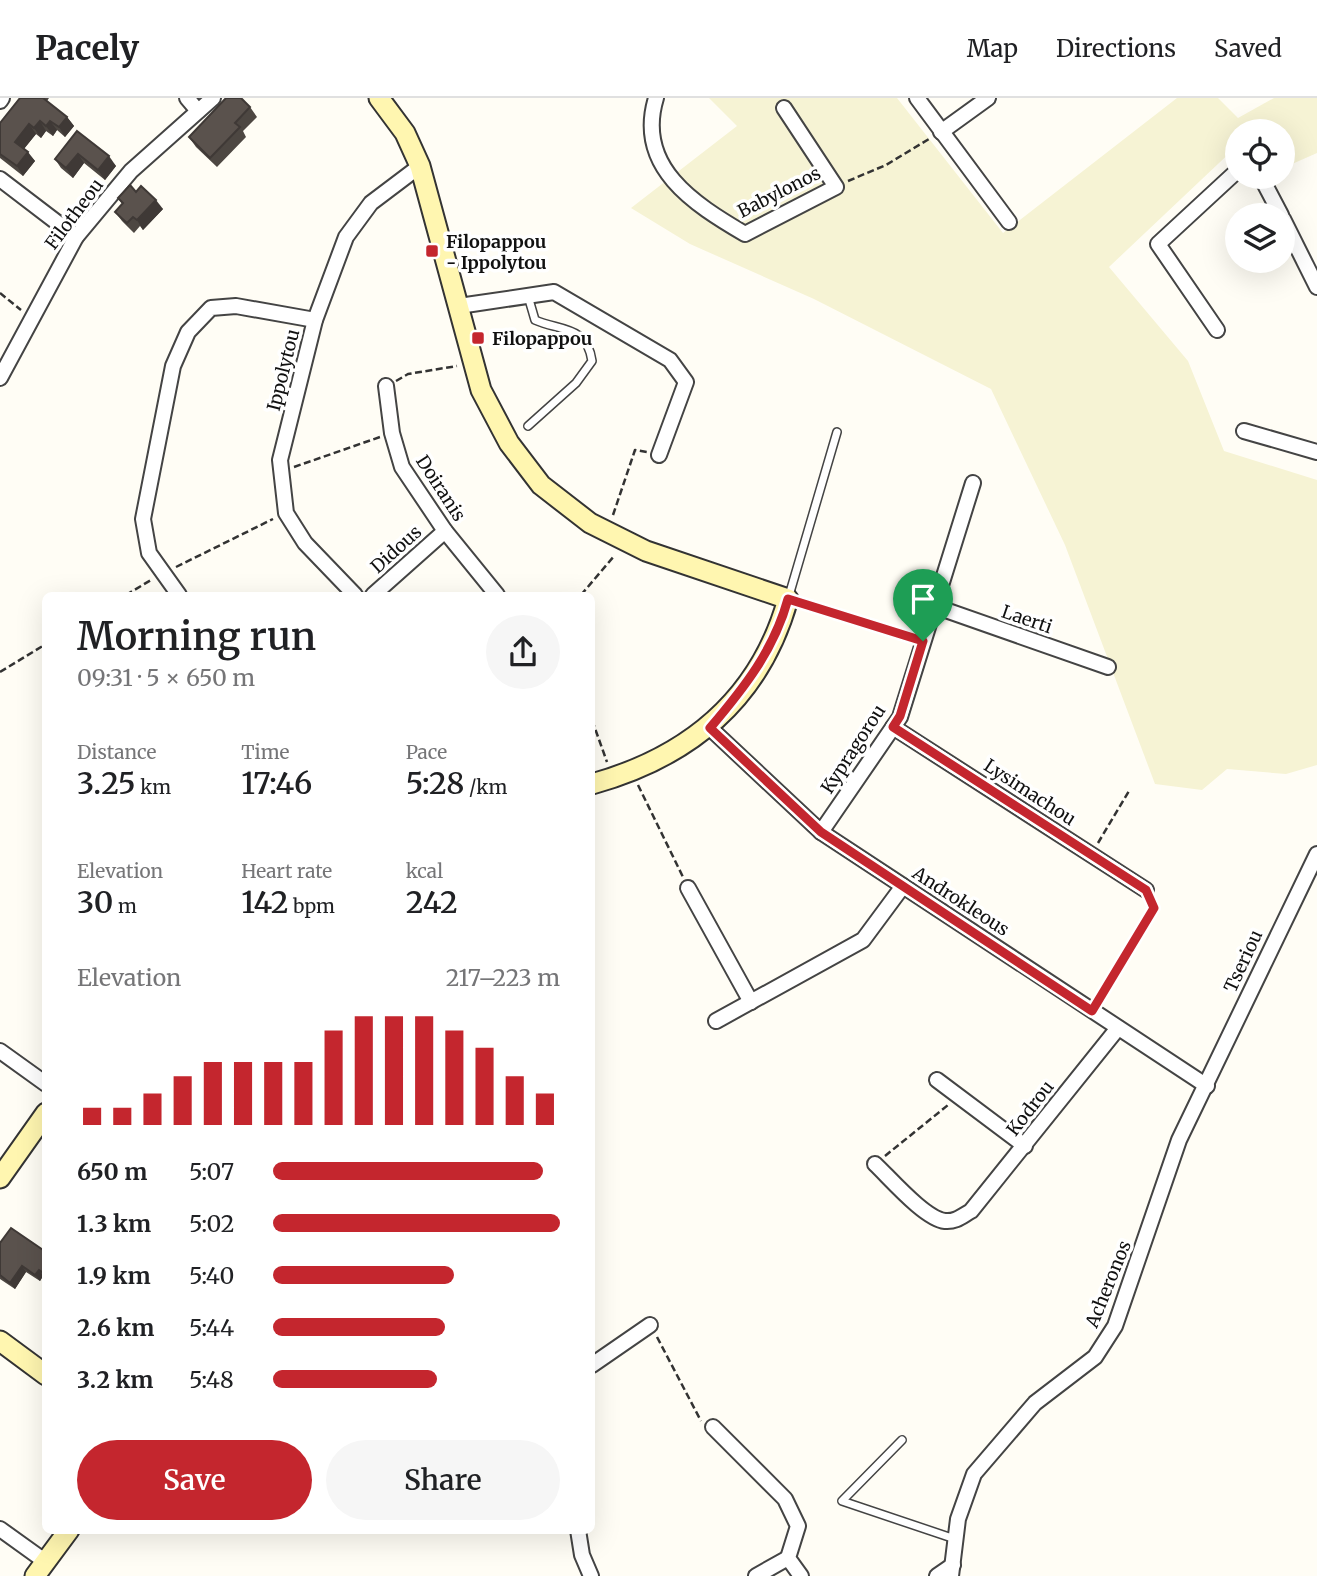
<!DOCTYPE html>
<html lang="en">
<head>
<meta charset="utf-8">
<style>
  body { margin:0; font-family:Merriweather,serif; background:#f6f6f6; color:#202124; height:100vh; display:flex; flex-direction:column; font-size:26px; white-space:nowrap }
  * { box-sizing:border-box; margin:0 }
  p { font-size:23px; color:#757577 }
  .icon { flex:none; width:38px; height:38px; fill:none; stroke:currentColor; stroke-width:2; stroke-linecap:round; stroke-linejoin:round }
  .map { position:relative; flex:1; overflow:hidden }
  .sheet { position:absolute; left:42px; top:494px; width:553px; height:942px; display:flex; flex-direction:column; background:#fff; border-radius:10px; box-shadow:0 7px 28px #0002 }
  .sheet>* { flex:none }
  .fabs { position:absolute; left:1225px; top:21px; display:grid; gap:14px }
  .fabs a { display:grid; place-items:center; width:70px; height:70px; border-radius:50%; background:#fff; box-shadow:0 7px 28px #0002; font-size:35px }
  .pin { position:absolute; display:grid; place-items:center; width:60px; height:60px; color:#fff; margin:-72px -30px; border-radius:50% 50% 50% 0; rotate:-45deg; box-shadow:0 0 7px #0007 }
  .pin .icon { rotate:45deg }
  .round { display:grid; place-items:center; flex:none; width:74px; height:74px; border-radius:37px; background:#f6f6f6 }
  .headline { display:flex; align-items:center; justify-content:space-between; height:119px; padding:0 35px }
  h1 { font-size:38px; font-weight:600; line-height:52px }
  .stats { display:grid; grid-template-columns:repeat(3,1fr); gap:10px; height:119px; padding:7px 35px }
  .stats div { display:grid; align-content:center }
  .stats b { font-size:30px; font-weight:600 }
  .stats small { font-size:19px; font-weight:400 }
  .stats p { font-size:19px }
  .chart { height:196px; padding:14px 35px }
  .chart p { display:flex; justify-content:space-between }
  .chart svg { width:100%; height:126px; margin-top:7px; stroke:#c4262e; stroke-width:6 }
  .button { display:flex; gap:14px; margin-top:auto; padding:14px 35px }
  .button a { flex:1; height:80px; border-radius:42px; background:#c4262e; color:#fff; font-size:28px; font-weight:600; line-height:80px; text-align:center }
  .button a+a { background:#f6f6f6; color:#202124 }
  ul { padding:0 35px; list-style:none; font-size:23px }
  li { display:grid; grid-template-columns:112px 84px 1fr; align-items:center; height:52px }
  li i { height:18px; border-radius:9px; background:#c4262e }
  header { display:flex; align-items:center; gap:42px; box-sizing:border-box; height:98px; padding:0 35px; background:#fff; border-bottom:2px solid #e0e0e0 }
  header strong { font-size:33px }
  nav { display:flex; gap:38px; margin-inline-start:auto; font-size:24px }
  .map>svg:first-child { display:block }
  .farmland { fill:#f6f3d4 }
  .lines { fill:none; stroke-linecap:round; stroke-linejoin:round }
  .lane-casing { stroke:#444; stroke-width:10 }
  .street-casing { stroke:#444; stroke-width:18 }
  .secondary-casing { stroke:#333; stroke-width:23 }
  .path { stroke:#333; stroke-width:2.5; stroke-dasharray:7 3.5; stroke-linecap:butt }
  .lane { stroke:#fff; stroke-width:7 }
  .street { stroke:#fff; stroke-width:14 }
  .secondary { stroke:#fff6b0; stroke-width:19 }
  .wall { fill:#4d4742 }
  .shaded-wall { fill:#3f3936 }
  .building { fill:#5a524d; stroke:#3f3936; stroke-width:2 }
  .route-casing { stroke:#fff; stroke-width:14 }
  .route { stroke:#c4262e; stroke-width:9 }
  .poi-dot { fill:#c4262e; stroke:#fff; stroke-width:2.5 }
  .labels { text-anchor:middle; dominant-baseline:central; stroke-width:7; stroke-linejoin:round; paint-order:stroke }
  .street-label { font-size:18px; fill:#111; stroke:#fff }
  .poi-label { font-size:18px; font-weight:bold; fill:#111; stroke:#fff; text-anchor:start }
</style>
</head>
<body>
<header>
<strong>Pacely</strong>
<nav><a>Map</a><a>Directions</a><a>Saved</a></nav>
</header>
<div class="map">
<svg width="1317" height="1478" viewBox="0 0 1317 1478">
  <rect width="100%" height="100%" fill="#fffdf5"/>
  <polygon class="farmland" points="709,0 897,0 1003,135 1177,0 1218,0 1238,20 1274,0 1317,0 1317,55 1283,70 1283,33 1237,33 1237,48 1109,169 1188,263 1224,353 1317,382 1317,667 1286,676 1227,671 1202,692 1155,686 1065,447 991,291 814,201 690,146 631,110 737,28"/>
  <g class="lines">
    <g class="lane-casing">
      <g id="lane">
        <path d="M528 198 535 222C559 233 587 227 592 263L576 285 528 328"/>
        <polyline points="788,501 837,334"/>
        <polyline points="902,1342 842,1403 955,1441"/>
      </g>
    </g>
    <g class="street-casing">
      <g id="street">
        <polyline points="187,0 198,13"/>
        <path d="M656 0C635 69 694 106 745 136L836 89 784 10"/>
        <polyline points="917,0 1009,124"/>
        <polyline points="0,3 2,0"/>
        <polyline points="941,34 988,0"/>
        <polyline points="1261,79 1281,117"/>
        <polyline points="0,81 76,139"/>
        <polyline points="1283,121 1317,189"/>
        <polyline points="459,208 554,194 670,262 686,284 659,357"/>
        <polyline points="1217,232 1158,146 1237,73"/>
        <polyline points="0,280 76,139 131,73 213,0"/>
        <polyline points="386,288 392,335 402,369 445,433 497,497"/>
        <polyline points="1244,333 1317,354"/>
        <polyline points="179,497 149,455 143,421 173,268 188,234 211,210 236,208 315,222"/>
        <polyline points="355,497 305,445 286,415 280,362 315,222 346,139 371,105 420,68"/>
        <polyline points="373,497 445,433"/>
        <polyline points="934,508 1108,569"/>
        <polyline points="893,629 1146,792"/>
        <polyline points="710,630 821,734 1207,988"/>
        <polyline points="821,734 900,619 973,385"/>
        <polyline points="688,790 751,904"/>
        <polyline points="716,923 863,842 903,788"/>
        <polyline points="0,953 46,986"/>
        <polyline points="937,982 1025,1048"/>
        <path d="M875 1066C890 1080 925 1121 945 1123 956 1124 962 1118 971 1113L1118 930"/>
        <polyline points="592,1267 650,1227"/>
        <polyline points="713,1329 785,1401 798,1428 788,1460 801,1478"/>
        <polyline points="0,1431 46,1464"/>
        <polyline points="578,1432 582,1457 591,1478"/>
        <polyline points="756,1478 788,1460"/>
        <polyline points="937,1478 953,1467"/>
        <polyline points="951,1478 958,1421 974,1376 1035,1305 1095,1259 1115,1228 1179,1042 1317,756"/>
      </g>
    </g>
    <g class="secondary-casing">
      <g id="secondary">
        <path d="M379 0 405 35 420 68 481 292 509 345 541 387 590 425 646 453 788 501C760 601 689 659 592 686"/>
        <polyline points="0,1080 46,1015"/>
        <polyline points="0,1243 46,1277"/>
        <polyline points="35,1478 69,1432"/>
      </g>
    </g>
    <g class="path">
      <polyline points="848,83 886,67 929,41"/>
      <polyline points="0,195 21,212"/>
      <polyline points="396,283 408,276 457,268"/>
      <polyline points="294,369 380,339"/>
      <polyline points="613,417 635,352 647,354"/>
      <polyline points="176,469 273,421"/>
      <polyline points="126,497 151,482"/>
      <polyline points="581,497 615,457"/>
      <polyline points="802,506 910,539"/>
      <polyline points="0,574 46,546"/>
      <polyline points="592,622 607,664"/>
      <polyline points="638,687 683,779"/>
      <polyline points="1098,745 1129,693"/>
      <polyline points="1099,901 1155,810 1152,804"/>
      <polyline points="885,1058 948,1007"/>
      <polyline points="657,1239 701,1323"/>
    </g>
    <use href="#lane" class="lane"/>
    <use href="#street" class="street"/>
    <use href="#secondary" class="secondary"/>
  </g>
  <g class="wall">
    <polygon points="20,0 49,0 47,3 67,19 74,28 65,39 57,32 53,38 46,33 41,40 36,36 24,51 35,63 23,78 0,60 0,25"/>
    <polygon points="250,9 257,19 243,33 246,39 217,69 196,49 189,39"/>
    <polygon points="77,33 116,68 105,82 84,65 73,80 61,70 55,61"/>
    <polygon points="136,94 163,111 143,132 140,128 134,135 122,123 115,114 122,106 118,100"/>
    <polygon points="0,1145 46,1154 46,1180 43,1178 40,1183 26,1174 15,1191 0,1181"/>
  </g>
  <g class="shaded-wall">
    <polygon points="67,19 74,28 65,39 59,29"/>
    <polygon points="40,23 46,33 41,40 34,30"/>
    <polygon points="50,23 57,32 53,38 46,28"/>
    <polygon points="29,26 36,36 22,53 15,44"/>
    <polygon points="28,54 35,63 23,78 17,68"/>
    <polygon points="78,56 84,65 73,80 66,70"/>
    <polygon points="109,58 116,68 105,82 98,72"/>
    <polygon points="156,102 163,111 143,132 137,122"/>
    <polygon points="22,1168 26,1174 15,1191 10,1185"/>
    <polygon points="39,1172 43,1178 40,1183 35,1177"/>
  </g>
  <g class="building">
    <polygon points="20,0 43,0 67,19 59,29 50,23 46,28 40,23 34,30 29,26 15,44 28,54 17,68 0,56 0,25"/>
    <polygon points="226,0 241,0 250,9 235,25 240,29 210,60 189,39"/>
    <polygon points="77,33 109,58 98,72 78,56 66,70 55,61"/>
    <polygon points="130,87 136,94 141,88 156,102 137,122 133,119 127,125 115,114 123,105 118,100"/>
    <polygon points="11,1130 46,1154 45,1176 39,1172 35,1177 22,1168 10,1185 0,1177 0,1145"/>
  </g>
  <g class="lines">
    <g class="route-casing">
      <path id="route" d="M788 501 923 543 900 618 893 629 1146 792 1154 810 1092 913 821 734 710 630C744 590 774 552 788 501Z"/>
    </g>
    <use href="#route" class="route"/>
  </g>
  <g class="poi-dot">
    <rect x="425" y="146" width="14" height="14" rx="3.5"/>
    <rect x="471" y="233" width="14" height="14" rx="3.5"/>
  </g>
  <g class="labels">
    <g class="street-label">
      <text transform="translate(779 94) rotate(-27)">Babylonos</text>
      <text transform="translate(74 116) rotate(-53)">Filotheou</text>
      <text transform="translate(283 272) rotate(-76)">Ippolytou</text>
      <text transform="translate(441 390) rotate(57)">Doiranis</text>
      <text transform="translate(396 451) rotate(-42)">Didous</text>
      <text transform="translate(1027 521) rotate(19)">Laerti</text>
      <text transform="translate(853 651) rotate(-57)">Kypragorou</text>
      <text transform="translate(1030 694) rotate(33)">Lysimachou</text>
      <text transform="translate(961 803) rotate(33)">Androkleous</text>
      <text transform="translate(1243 863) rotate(-65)">Tseriou</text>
      <text transform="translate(1030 1010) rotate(-52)">Kodrou</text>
      <text transform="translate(1108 1186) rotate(-68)">Acheronos</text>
    </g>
    <g class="poi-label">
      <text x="446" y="143">Filopappou<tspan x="446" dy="21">- Ippolytou</tspan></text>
      <text x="492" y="240">Filopappou</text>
    </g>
  </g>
</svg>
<div class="fabs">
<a><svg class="icon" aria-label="locate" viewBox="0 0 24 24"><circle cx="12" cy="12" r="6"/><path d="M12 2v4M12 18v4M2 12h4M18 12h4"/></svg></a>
<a><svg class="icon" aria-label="layers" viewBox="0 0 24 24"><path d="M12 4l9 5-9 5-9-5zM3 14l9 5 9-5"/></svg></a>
</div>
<div class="pin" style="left:923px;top:543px;background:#1e9e55"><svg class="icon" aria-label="arrive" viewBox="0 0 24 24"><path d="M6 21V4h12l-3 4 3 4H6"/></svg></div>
<section class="sheet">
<div class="headline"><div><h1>Morning run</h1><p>09:31 · 5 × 650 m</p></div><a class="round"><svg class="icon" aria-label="share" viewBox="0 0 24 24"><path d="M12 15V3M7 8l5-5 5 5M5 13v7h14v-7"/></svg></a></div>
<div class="stats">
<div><p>Distance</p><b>3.25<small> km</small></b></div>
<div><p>Time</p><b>17:46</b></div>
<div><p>Pace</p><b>5:28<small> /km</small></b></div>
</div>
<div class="stats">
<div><p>Elevation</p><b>30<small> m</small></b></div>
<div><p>Heart rate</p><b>142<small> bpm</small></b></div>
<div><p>kcal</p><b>242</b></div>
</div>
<div class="chart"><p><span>Elevation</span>217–223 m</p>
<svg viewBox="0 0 160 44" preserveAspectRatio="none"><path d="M5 44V38M15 44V38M25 44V33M35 44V27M45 44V22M55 44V22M65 44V22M75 44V22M85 44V11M95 44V6M105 44V6M115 44V6M125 44V11M135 44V17M145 44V27M155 44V33"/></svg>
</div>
<ul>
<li><b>650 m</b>5:07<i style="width:94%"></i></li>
<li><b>1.3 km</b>5:02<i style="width:100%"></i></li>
<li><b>1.9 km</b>5:40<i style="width:63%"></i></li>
<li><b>2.6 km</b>5:44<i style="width:60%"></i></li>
<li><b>3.2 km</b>5:48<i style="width:57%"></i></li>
</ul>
<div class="button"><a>Save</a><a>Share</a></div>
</section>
</div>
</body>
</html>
